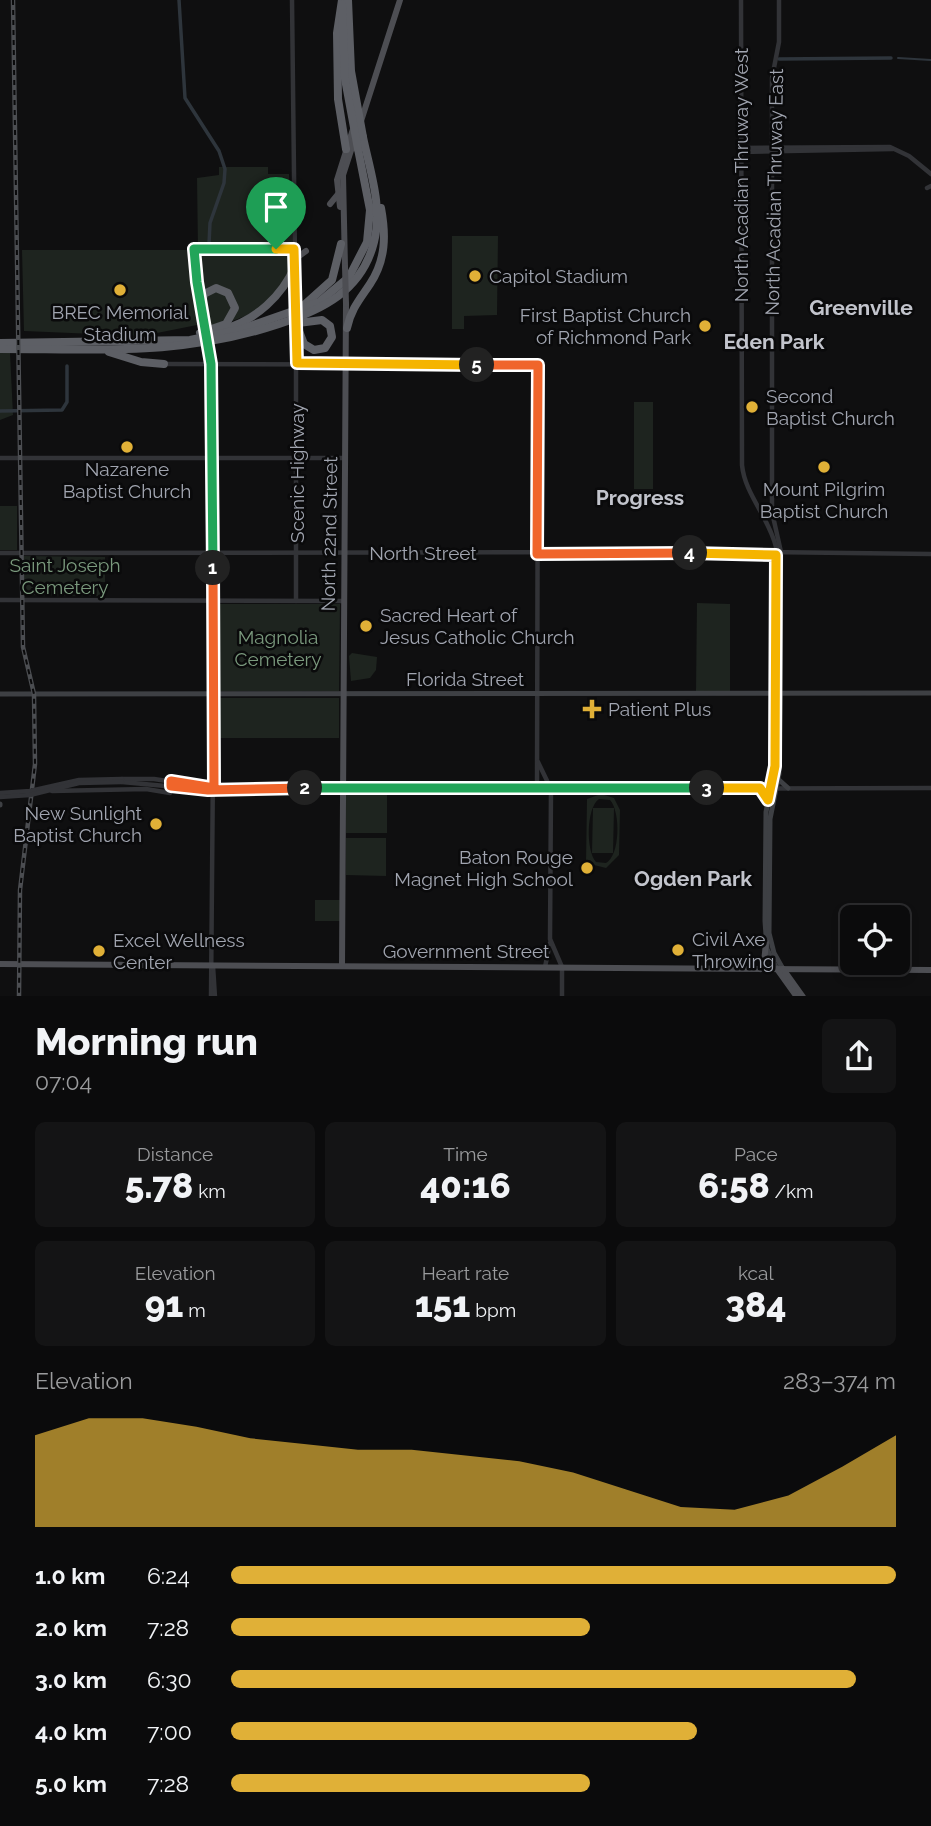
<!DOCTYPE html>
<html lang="en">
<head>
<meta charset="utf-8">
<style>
  body { margin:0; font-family:Raleway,sans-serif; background:#141415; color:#f1f3f6; height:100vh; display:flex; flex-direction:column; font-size:26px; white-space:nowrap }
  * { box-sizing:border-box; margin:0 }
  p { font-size:23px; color:#9a9b9d }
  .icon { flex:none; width:38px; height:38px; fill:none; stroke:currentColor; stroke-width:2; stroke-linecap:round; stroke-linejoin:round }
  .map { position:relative; height:996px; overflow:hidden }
  .sheet { display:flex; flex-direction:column; background:#0b0b0c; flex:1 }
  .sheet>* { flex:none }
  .buttons { position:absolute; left:840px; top:905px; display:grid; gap:14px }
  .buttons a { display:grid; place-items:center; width:70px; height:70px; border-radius:10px; background:#0b0b0c; box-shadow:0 4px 10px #0003,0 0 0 2px #2b2b2d; font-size:35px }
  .pin { position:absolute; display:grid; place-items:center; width:60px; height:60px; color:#fff; margin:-72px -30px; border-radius:50% 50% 50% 0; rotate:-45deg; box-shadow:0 0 7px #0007 }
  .pin .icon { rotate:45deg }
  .km { position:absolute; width:35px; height:35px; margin:-18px; border-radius:50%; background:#222; color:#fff; font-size:19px; line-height:35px; text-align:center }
  .round { display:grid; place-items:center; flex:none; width:74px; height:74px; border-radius:10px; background:#141415 }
  .summary { display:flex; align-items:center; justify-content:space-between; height:119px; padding:0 35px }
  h1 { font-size:38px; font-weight:800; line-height:52px }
  .figures { display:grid; grid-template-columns:repeat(3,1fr); gap:10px; height:119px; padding:7px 35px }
  .figures div { display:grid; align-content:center; border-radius:10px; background:#141415; text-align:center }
  .figures b { font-size:35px; font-weight:800 }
  .figures small { font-size:19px; font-weight:400 }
  .figures p { font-size:19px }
  .chart { height:196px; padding:14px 35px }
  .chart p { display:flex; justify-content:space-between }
  .chart svg { width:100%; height:126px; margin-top:7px; fill:#e0b037; opacity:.7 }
  ul { padding:0 35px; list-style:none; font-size:23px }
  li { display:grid; grid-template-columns:112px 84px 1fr; align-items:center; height:52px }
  li i { height:18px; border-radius:9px; background:#e0b037 }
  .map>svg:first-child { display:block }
  .green { fill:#1e241f; fill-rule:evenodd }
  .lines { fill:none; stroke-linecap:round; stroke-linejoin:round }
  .stream { stroke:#2e353c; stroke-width:2 }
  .canal { stroke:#2e353c; stroke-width:3.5 }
  .tertiary { stroke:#323337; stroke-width:4.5 }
  .secondary { stroke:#3e4044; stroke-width:5 }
  .primary { stroke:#4d4e53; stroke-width:6 }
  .motorway { stroke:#5d5f65; stroke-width:8 }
  .rail-casing { stroke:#4b4d51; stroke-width:4.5 }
  .rail { stroke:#0a0a0b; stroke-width:2; stroke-dasharray:5; stroke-linecap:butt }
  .tertiary-bridge { stroke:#323337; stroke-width:4.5 }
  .primary-bridge { stroke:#4d4e53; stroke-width:6 }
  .motorway-bridge { stroke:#5d5f65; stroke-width:8 }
  .split-1-casing { stroke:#fff; stroke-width:14 }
  .split-2-casing { stroke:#fff; stroke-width:14 }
  .split-3-casing { stroke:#fff; stroke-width:14 }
  .split-4-casing { stroke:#fff; stroke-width:14 }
  .split-5-casing { stroke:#fff; stroke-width:14 }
  .split-6-casing { stroke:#fff; stroke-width:14 }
  .split-1 { stroke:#22a559; stroke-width:9 }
  .split-2 { stroke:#f0652b; stroke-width:9 }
  .split-3 { stroke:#22a559; stroke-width:9 }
  .split-4 { stroke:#f5b400; stroke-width:9 }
  .split-5 { stroke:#f0652b; stroke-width:9 }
  .split-6 { stroke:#f5b400; stroke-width:9 }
  .poi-dot { fill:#e0b037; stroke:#0a0a0b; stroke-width:2.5 }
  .labels { text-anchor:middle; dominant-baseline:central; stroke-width:5; stroke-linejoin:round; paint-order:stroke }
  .street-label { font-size:19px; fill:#a1a5b0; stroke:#0a0a0b }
  .poi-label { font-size:19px; fill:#a1a5b0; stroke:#0a0a0b; text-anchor:start }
  .park-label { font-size:19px; fill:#7a997d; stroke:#0a0a0b }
  .neighbourhood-label { font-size:21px; font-weight:bold; fill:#c2c4cc; stroke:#0a0a0b }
</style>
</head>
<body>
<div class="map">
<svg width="931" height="997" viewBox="0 0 931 997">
  <rect width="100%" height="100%" fill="#0f0f10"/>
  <g class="green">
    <path d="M219 167H268V174H289C290 198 296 251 289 272 279 306 239 321 208 328L207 323 142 336 24 331 22 250H198L197 178 219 175Z"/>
    <polygon points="452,236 498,236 497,315 464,316 464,329 452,329"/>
    <polygon points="0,353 10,353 13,415 0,420"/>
    <rect x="634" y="402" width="19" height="87"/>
    <rect x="0" y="506" width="17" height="44"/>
    <polygon points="24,556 105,557 105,582 101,582 100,596 24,595"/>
    <polygon points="697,603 730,604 730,691 696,691"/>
    <polygon points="216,604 340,604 339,691 216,691"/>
    <polygon points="352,653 377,657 376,670 370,678 351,681 349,656"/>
    <rect x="217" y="698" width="122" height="40"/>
    <rect x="346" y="792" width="41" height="41"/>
    <path d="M601 794 614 798 620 810 619 855 606 868 586 863 587 799ZM599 799 610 800C621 812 620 856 606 863L596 862C586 851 586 808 599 799Z"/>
    <polygon points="593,808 614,808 613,853 592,853"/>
    <polygon points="346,838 386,838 386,876 346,875"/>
    <rect x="315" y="900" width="26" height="21"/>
  </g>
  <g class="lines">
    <polyline class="stream" points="898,58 931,60"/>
    <g class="canal">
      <polyline points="179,0 185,98 219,151 225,169 224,183 210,223 209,244"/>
      <polyline points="779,59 891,58"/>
      <polyline points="0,411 62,410 67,402 67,366"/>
    </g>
    <g class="tertiary">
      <polyline points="292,0 295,261"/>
      <path d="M741 0 742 465C745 495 769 517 776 547L775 694"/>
      <polyline points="779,0 779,42 772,78 772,512 781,552 780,694"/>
      <polyline points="741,148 890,147 909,156 931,174"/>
      <polyline points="741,152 893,149"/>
      <polyline points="927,188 931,186"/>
      <polyline points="294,300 295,270"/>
      <polyline points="204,323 194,249 294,249"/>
      <polyline points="296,333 296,601"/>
      <polyline points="209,354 214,647 211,997"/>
      <polyline points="164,364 538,365 537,789"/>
      <polyline points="0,458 345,458"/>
      <polyline points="0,553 765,552 931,554"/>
      <polyline points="0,600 344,601"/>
      <polyline points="538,762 551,789 550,939 562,967 562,997"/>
      <polyline points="122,779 154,779 213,788"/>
      <polyline points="122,782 209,790 931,788"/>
      <polyline points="52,791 146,789 170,793 171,781"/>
      <polyline points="213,966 215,997"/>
      <polyline points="545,967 550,943"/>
    </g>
    <g class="secondary">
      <polyline points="0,694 931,693"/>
      <polyline points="775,694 775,766 766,812 765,921 767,949 777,969"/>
      <polyline points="780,694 779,774 770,819 769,933 774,953 783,969"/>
      <polyline points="778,779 788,788"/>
      <polyline points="760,788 767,800"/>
      <polyline points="0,804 0,805"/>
    </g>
    <g class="primary">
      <polyline points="361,121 400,0"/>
      <polyline points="330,204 339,193"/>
      <polyline points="340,207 337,180 354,126"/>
      <polyline points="295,259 306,251"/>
      <polyline points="345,267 343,175 355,138"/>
      <polyline points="0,964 931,970"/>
      <polyline points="342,966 346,304"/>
      <polyline points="760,969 764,963 766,942"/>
      <polyline points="777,969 797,997"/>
      <polyline points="783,969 803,997"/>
    </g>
    <g class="motorway">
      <polyline points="342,0 337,33 338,99 346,149"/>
      <polyline points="303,306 332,280 341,244"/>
      <polyline points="298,323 322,320 330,326 332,337 325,348 314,350 304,344 299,331"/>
      <path d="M347 328C351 309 360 299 370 284 386 260 386 235 381 208"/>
      <path d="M224 329C256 320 282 296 295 266"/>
      <polyline points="200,333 226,324 235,308 228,293 216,288 204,294 201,307"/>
      <polyline points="0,343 190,340 239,330 319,302 349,277 367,242 370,210 358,149"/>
      <path d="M0 349C99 349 183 356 279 324 322 310 362 291 374 242 383 207 370 171 363 137"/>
      <polyline points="109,352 141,362 164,364"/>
    </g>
    <g class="rail-casing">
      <polyline id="rail" points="13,0 23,647 34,694 35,764 20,890 19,997"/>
    </g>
    <use href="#rail" class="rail"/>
    <g class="tertiary-bridge">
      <polyline points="298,299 299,331"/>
      <polyline points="294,300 296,333"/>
      <polyline points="204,323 209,354"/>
      <polyline points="0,793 30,791 79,780 122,779"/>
      <polyline points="0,797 30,795 79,783 122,782"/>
    </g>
    <polyline class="primary-bridge" points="345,267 346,304"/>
    <g class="motorway-bridge">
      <polyline points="348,0 351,71 363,137"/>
      <polyline points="342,4 345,79 358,149"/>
    </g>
  </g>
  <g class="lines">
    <g class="split-1-casing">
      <polyline id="split-1" points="213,568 211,364 197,282 194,249 276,249"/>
    </g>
    <g class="split-2-casing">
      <polyline id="split-2" points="213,568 214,788 171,781 171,786 208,790 305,788"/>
    </g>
    <g class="split-3-casing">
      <polyline id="split-3" points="305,788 707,788"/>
    </g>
    <g class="split-4-casing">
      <polyline id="split-4" points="690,553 776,555 775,766 768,800 760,788 707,788"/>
    </g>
    <g class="split-5-casing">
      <polyline id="split-5" points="477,365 538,365 537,554 690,553"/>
    </g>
    <g class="split-6-casing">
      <polyline id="split-6" points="276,249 294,249 297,363 477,365"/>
    </g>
    <use href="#split-1" class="split-1"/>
    <use href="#split-2" class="split-2"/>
    <use href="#split-3" class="split-3"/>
    <use href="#split-4" class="split-4"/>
    <use href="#split-5" class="split-5"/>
    <use href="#split-6" class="split-6"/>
  </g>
  <g class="poi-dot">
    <circle cx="475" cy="276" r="7"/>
    <circle cx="120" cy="290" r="7"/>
    <circle cx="705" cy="326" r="7"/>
    <circle cx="752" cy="407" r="7"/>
    <circle cx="127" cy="447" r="7"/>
    <circle cx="824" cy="467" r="7"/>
    <circle cx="366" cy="626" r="7"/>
    <path d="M588.5 698.5h7v7h7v7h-7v7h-7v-7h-7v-7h7z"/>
    <circle cx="156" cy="824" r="7"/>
    <circle cx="587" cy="868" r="7"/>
    <circle cx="678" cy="950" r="7"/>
    <circle cx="99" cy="951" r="7"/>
  </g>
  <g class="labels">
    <g class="street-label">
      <text transform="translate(741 175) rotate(-90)">North Acadian Thruway West</text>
      <text transform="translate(774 192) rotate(-89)">North Acadian Thruway East</text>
      <text transform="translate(297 473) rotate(-90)">Scenic Highway</text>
      <text transform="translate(329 534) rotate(-89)">North 22nd Street</text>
      <text x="423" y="553">North Street</text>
      <text x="465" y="679">Florida Street</text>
      <text x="466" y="951">Government Street</text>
    </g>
    <g class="poi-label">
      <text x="489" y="276">Capitol Stadium</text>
      <text x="120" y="312" text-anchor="middle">BREC Memorial<tspan x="120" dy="22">Stadium</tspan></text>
      <text x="691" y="315" text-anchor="end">First Baptist Church<tspan x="691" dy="22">of Richmond Park</tspan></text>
      <text x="766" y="396">Second<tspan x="766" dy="22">Baptist Church</tspan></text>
      <text x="127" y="469" text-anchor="middle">Nazarene<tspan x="127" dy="22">Baptist Church</tspan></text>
      <text x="824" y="489" text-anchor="middle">Mount Pilgrim<tspan x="824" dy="22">Baptist Church</tspan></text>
      <text x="380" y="615">Sacred Heart of<tspan x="380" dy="22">Jesus Catholic Church</tspan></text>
      <text x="608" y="709">Patient Plus</text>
      <text x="142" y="813" text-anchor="end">New Sunlight<tspan x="142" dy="22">Baptist Church</tspan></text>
      <text x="573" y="857" text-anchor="end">Baton Rouge<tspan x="573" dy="22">Magnet High School</tspan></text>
      <text x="692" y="939">Civil Axe<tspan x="692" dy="22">Throwing</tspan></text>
      <text x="113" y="940">Excel Wellness<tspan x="113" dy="22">Center</tspan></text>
    </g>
    <g class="park-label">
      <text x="65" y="565">Saint Joseph<tspan x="65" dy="22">Cemetery</tspan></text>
      <text x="278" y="637">Magnolia<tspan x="278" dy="22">Cemetery</tspan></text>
    </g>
    <g class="neighbourhood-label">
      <text x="861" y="307">Greenville</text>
      <text x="774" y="341">Eden Park</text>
      <text x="640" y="497">Progress</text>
      <text x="693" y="878">Ogden Park</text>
    </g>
  </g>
</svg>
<div class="buttons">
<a><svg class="icon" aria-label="locate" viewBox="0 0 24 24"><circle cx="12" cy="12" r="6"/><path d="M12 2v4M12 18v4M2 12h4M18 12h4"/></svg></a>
</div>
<div class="pin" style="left:276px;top:249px;background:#1e9e55"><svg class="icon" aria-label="arrive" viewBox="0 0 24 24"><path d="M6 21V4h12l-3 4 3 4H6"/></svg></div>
<b class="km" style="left:213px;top:568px">1</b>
<b class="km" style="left:305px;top:788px">2</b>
<b class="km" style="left:707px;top:788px">3</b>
<b class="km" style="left:690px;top:553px">4</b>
<b class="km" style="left:477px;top:365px">5</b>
</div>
<section class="sheet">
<div class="summary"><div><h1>Morning run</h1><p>07:04</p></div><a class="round"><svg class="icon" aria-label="share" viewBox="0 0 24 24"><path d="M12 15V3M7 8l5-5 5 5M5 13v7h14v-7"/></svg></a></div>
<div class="figures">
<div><p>Distance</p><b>5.78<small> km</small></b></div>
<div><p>Time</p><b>40:16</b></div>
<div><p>Pace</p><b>6:58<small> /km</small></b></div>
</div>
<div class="figures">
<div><p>Elevation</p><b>91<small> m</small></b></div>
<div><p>Heart rate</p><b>151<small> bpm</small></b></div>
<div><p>kcal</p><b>384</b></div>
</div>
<div class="chart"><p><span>Elevation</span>283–374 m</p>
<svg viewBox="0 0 160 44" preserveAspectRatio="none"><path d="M0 44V12L10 6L20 6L30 9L40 13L50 15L60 17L70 17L80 19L90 21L100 25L110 31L120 37L130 38L140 33L150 23L160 12V44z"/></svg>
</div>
<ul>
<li><b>1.0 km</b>6:24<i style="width:100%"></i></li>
<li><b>2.0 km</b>7:28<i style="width:54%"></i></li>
<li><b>3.0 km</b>6:30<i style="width:94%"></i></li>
<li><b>4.0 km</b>7:00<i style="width:70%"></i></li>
<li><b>5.0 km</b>7:28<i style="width:54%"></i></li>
</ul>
</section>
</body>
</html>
